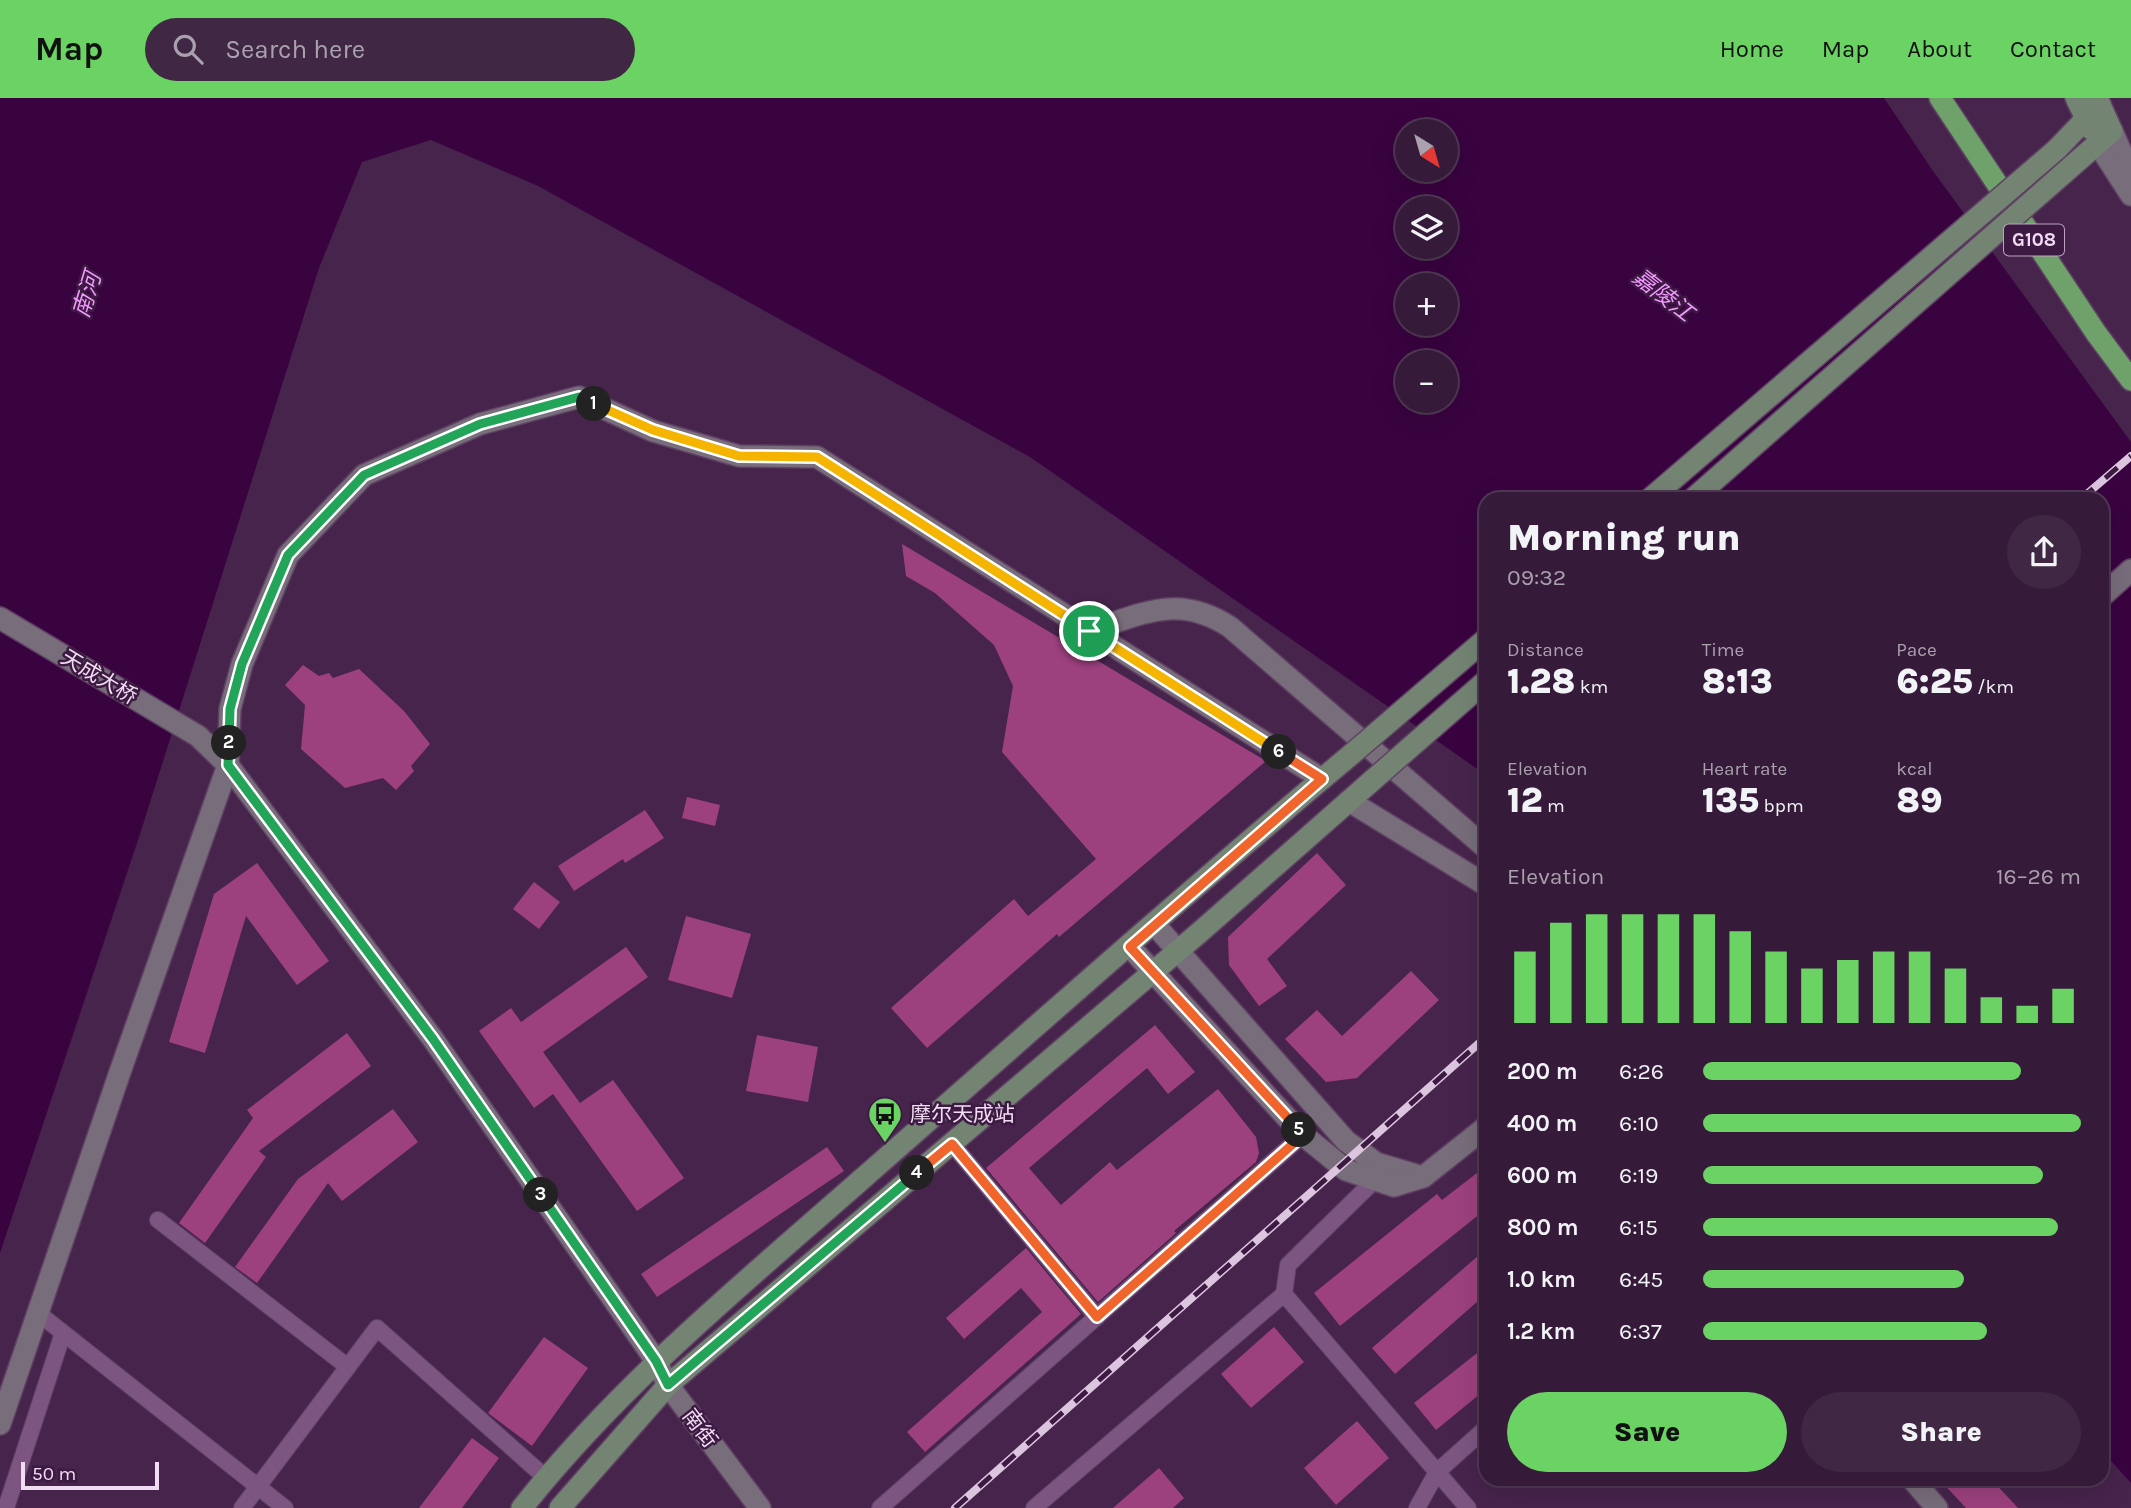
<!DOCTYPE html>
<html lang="en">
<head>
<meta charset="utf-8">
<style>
  body { margin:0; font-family:Karla,"Noto Sans SC",sans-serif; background:#402844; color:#f1f3f6; height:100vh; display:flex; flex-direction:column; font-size:26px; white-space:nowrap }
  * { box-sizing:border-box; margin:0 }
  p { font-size:23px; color:#aaa1ae }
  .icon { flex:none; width:38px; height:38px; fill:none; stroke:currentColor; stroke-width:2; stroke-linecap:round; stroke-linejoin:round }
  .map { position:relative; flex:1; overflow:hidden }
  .drawer { position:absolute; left:1479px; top:394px; width:630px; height:994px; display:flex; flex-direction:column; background:#351b39; border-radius:21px; box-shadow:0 7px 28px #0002,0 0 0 2px #4f3953 }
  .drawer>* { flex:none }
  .needle { width:46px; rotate:143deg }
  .fabs { position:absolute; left:1395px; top:21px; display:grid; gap:14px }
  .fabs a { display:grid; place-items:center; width:63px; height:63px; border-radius:50%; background:#351b39; box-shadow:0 7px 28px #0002,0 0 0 2px #4f3953; font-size:35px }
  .scale { position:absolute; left:21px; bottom:18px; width:138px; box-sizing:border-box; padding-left:7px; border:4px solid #f1dcf4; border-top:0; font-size:19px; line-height:24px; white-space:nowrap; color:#f1dcf4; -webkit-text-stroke:5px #3c1a41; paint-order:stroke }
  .pin { position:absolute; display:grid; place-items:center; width:60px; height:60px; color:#fff; margin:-30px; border:4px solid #fff; border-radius:50%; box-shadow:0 2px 7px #0007 }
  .km { position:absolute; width:35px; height:35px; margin:-18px; border-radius:50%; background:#222; color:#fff; font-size:19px; line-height:35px; text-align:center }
  .round { display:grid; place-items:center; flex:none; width:74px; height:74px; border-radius:37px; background:#402844 }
  .head { display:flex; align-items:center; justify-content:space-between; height:119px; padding:0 28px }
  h1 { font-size:38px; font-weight:800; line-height:52px }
  .stats { display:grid; grid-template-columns:repeat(3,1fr); gap:10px; height:119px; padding:7px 28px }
  .stats div { display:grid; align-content:center }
  .stats b { font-size:35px; font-weight:800 }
  .stats small { font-size:19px; font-weight:400 }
  .stats p { font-size:19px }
  .chart { height:196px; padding:14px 28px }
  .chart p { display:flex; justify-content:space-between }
  .chart svg { width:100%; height:126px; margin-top:7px; stroke:#6ad363; stroke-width:6 }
  .primary-button { display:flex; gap:14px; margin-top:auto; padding:14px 28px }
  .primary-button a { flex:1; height:80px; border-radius:42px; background:#6ad363; color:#111; font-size:28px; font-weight:800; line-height:80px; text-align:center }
  .primary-button a+a { background:#402844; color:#f1f3f6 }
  ul { padding:0 28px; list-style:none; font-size:23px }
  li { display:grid; grid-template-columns:112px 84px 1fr; align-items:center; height:52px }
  li i { height:18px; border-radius:9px; background:#6ad363 }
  header { display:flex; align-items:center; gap:42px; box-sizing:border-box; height:98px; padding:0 35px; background:#6ad363; color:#111 }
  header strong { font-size:33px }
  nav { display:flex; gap:38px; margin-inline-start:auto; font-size:24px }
  .search { width:490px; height:63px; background:#402844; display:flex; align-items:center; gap:18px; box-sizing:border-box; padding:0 24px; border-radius:38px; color:#aaa1ae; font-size:26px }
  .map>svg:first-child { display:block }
  .water { fill:#390340; fill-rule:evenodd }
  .building { fill:#9c417e }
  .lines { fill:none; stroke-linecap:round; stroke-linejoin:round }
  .street-casing { stroke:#5f4164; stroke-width:18 }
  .secondary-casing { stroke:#5f4164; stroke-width:24 }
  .primary-casing { stroke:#5f4164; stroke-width:24 }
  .highway-casing { stroke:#5f4164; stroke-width:24 }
  .street { stroke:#7c5681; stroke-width:16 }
  .secondary { stroke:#786d7a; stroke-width:21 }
  .primary { stroke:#748473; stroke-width:21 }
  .highway { stroke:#6fa26a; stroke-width:21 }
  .rail-casing { stroke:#dcc5df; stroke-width:8 }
  .rail { stroke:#3c1a41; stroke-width:5; stroke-dasharray:16; stroke-linecap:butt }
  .primary-bridge-casing { stroke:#5f4164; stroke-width:24; stroke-linecap:butt }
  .primary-bridge { stroke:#748473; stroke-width:21 }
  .split-1-casing { stroke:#fff; stroke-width:14 }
  .split-2-casing { stroke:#fff; stroke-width:14 }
  .split-3-casing { stroke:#fff; stroke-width:14 }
  .split-4-casing { stroke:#fff; stroke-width:14 }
  .split-5-casing { stroke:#fff; stroke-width:14 }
  .split-6-casing { stroke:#fff; stroke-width:14 }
  .split-7-casing { stroke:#fff; stroke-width:14 }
  .split-1 { stroke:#f5b400; stroke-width:9 }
  .split-2 { stroke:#22a559; stroke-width:9 }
  .split-3 { stroke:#22a559; stroke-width:9 }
  .split-4 { stroke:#22a559; stroke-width:9 }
  .split-5 { stroke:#f0652b; stroke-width:9 }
  .split-6 { stroke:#f0652b; stroke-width:9 }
  .split-7 { stroke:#f5b400; stroke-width:9 }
  .labels { text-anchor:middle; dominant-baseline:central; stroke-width:5; stroke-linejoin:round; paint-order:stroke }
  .shield { fill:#3c1a41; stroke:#bba2be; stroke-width:2 }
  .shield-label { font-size:19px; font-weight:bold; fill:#f1dcf4 }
  .street-label { font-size:21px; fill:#f1dcf4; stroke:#3c1a41 }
  .poi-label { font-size:21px; fill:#f1dcf4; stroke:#3c1a41; text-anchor:start }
  .water-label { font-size:23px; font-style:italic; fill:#f196fe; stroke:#3c1a41 }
</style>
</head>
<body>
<header>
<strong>Map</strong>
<div class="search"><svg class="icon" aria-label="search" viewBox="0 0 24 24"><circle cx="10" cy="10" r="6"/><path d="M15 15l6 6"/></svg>Search here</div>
<nav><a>Home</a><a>Map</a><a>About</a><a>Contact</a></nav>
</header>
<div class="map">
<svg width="2131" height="1410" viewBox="0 0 2131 1410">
  <rect width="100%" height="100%" fill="#47244c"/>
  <path class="water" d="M0 0H1884L1933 73 2131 344V1385L2102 1353V401H1486V677L1030 359 538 88 431 42 362 64 319 170 140 736 0 1155ZM1407 33H1446V72H1407ZM1407 110H1446V149H1407ZM1407 187H1446V226H1407ZM1407 264H1446V303H1407Z"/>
  <g class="building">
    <polygon points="902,446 1266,663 1059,839 1057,836 927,950 891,910 1014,801 1028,818 1096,761 1002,654 1013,588 994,547 935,495 906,478"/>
    <polygon points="303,567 319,578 329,575 333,580 359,571 404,613 430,646 411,668 414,673 396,692 383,680 345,690 301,651 305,607 285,587"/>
    <polygon points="687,699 720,707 715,728 682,720"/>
    <polygon points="645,712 664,740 625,765 623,761 574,793 558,768"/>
    <polygon points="1317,755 1346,787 1267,861 1287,888 1259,908 1229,867 1228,839"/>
    <polygon points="257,765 329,863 297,887 246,818 205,955 169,944 214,796"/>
    <polygon points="534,784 560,804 539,831 513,811"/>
    <polygon points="686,818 751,836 732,900 668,882"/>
    <polygon points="626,849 648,879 543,954 580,1005 613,982 684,1080 637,1113 553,996 534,1010 479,933 511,910 521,924"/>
    <polygon points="1411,873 1439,902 1357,980 1326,984 1285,941 1317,912 1342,938"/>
    <polygon points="1155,927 1195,974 1168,996 1147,970 1029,1070 1061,1107 1110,1064 1117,1072 1218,991 1256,1039 1259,1055 1256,1064 1174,1133 1176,1135 1098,1204 986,1070"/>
    <polygon points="347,935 371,968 259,1053 266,1059 205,1145 179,1125 253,1020 247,1012"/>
    <polygon points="757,937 818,949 808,1004 746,993"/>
    <polygon points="393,1011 418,1044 342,1103 328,1085 257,1185 235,1169 298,1081"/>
    <polygon points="827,1049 844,1073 657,1199 641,1176"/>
    <polygon points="1486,1068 1486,1111 1340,1228 1314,1195 1437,1096 1442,1102"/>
    <polygon points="1026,1150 1081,1216 925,1354 907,1334 1042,1214 1021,1190 964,1241 946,1220"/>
    <polygon points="1486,1151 1486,1196 1395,1276 1372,1250"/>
    <polygon points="1274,1229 1304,1264 1251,1310 1221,1276"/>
    <polygon points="544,1239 588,1270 532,1348 488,1315"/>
    <polygon points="1486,1248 1486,1291 1436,1332 1414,1305"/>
    <polygon points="1357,1323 1389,1360 1336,1407 1304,1370"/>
    <polygon points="472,1340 499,1360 462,1410 419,1410"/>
    <polygon points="1159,1370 1184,1400 1173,1410 1113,1410"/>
    <polygon points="1939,1381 1991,1381 2018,1410 1966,1410"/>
  </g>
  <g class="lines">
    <g class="street-casing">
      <g id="street">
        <polyline points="952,1046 1097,1219"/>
        <polyline points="158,1122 348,1269"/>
        <polyline points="1284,1196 1468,1410"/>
        <polyline points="38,1215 285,1410"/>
        <polyline points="6,1410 63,1235"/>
        <polyline points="242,1410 377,1230 546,1380"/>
        <polyline points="880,1410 1303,1037"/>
        <polyline points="1034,1410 1284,1196 1288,1167 1383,1074"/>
        <polyline points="1417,1410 1437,1374 1486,1330"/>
      </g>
    </g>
    <g class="secondary-casing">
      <g id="secondary">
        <polyline points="2112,33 2131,76"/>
        <polyline points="2098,46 2131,97"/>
        <polyline points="2102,498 2131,472"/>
        <polyline points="0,520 198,638 228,667 433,941 656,1263 668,1287 760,1410"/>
        <path d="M1089 533C1143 516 1177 495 1230 529L1486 750"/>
        <polyline points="1349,703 1486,787"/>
        <polyline points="1155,827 1346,1043 1376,1065 1423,1079"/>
        <polyline points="1130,849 1303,1037 1346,1072 1394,1088 1423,1079 1486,1029"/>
        <polyline points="0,1326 120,974 228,667 230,611 242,566 288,457 364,377 480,326 579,299 653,333 739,358 817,359 1322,681"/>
        <polyline points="1912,1381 1937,1410"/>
      </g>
    </g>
    <g class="primary-casing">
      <g id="primary">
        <polyline points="2076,0 2091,31"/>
        <polyline points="2057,51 2100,6"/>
        <polyline points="2072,68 2112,33 2097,0"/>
        <path d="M522 1410C620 1286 744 1185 862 1081 1025 938 1187 794 1353 655"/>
        <polyline points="560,1410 668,1287 1200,834 1374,681"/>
      </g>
    </g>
    <g class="highway-casing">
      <polyline id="highway" points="1940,0 2096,235 2131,282"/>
    </g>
    <use href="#street" class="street"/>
    <use href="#secondary" class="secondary"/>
    <use href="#primary" class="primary"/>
    <use href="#highway" class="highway"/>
    <g class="rail-casing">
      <g id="rail">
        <polyline points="2081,401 2131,358"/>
        <polyline points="955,1410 1486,939"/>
      </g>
    </g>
    <use href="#rail" class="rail"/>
    <g class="primary-bridge-casing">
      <g id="primary-bridge">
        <polyline points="1650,401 2057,51"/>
        <polyline points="1693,401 2072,68"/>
        <polyline points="1353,655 1486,541"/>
        <polyline points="1374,681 1486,583"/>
      </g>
    </g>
    <use href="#primary-bridge" class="primary-bridge"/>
  </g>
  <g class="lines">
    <g class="split-1-casing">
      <polyline id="split-1" points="594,306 653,332 739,358 817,359 1089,533"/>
    </g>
    <g class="split-2-casing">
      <polyline id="split-2" points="229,645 230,611 242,566 288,457 364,377 480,326 579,299 594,306"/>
    </g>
    <g class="split-3-casing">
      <polyline id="split-3" points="229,645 228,667 433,941 541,1097"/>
    </g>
    <g class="split-4-casing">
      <polyline id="split-4" points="541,1097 656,1263 668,1287 917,1075"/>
    </g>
    <g class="split-5-casing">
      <polyline id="split-5" points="917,1075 952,1046 1097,1219 1303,1037 1299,1032"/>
    </g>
    <g class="split-6-casing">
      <polyline id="split-6" points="1279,654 1322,681 1130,849 1299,1032"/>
    </g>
    <g class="split-7-casing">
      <polyline id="split-7" points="1089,533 1279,654"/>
    </g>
    <use href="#split-1" class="split-1"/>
    <use href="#split-2" class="split-2"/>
    <use href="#split-3" class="split-3"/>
    <use href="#split-4" class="split-4"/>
    <use href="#split-5" class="split-5"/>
    <use href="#split-6" class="split-6"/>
    <use href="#split-7" class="split-7"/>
  </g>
  <defs>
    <g id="bus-pin" transform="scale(1.75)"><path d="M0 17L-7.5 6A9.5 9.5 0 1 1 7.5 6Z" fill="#6ad363" stroke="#3c1a41"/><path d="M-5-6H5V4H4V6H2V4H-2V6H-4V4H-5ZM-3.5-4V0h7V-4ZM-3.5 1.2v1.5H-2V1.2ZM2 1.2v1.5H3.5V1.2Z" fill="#111"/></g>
  </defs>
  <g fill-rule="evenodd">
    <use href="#bus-pin" x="885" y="1016"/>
  </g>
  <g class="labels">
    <rect class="shield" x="2004" y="126.5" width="60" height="31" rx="5"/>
    <g class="shield-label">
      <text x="2034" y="142">G108</text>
    </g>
    <g class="street-label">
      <text transform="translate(99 579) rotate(31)">天成大桥</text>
      <text transform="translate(700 1330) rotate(53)">南街</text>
    </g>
    <g class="poi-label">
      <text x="910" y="1016">摩尔天成站</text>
    </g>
    <g class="water-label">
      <text transform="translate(87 197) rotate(-73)">南河</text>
      <text transform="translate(1663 197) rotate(38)">嘉陵江</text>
    </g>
  </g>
</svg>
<div class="fabs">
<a><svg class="needle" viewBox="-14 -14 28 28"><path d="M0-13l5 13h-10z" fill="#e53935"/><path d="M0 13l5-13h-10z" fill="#aaa1ae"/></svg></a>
<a><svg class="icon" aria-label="layers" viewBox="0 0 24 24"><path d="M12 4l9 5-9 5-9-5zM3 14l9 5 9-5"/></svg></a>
<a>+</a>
<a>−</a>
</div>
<div class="scale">50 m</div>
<div class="pin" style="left:1089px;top:533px;background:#1e9e55"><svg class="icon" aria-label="arrive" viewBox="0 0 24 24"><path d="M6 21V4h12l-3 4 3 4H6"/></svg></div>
<b class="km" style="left:594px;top:306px">1</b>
<b class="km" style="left:229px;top:645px">2</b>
<b class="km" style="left:541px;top:1097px">3</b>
<b class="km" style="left:917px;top:1075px">4</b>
<b class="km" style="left:1299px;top:1032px">5</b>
<b class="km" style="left:1279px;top:654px">6</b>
<section class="drawer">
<div class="head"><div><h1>Morning run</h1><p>09:32</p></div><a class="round"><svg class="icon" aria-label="share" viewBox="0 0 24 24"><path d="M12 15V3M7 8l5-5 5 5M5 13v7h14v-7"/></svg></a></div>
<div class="stats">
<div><p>Distance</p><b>1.28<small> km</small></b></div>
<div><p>Time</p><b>8:13</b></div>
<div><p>Pace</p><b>6:25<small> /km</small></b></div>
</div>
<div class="stats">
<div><p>Elevation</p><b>12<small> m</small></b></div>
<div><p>Heart rate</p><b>135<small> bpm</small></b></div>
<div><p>kcal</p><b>89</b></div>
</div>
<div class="chart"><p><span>Elevation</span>16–26 m</p>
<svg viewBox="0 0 160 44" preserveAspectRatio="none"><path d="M5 44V19M15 44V9M25 44V6M35 44V6M45 44V6M55 44V6M65 44V12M75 44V19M85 44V25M95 44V22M105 44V19M115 44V19M125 44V25M135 44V35M145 44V38M155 44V32"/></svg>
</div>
<ul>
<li><b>200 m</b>6:26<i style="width:84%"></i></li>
<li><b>400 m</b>6:10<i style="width:100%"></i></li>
<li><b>600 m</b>6:19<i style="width:90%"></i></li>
<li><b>800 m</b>6:15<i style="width:94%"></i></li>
<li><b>1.0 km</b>6:45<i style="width:69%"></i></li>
<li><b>1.2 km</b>6:37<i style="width:75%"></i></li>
</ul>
<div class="primary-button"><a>Save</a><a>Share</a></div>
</section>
</div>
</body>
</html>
